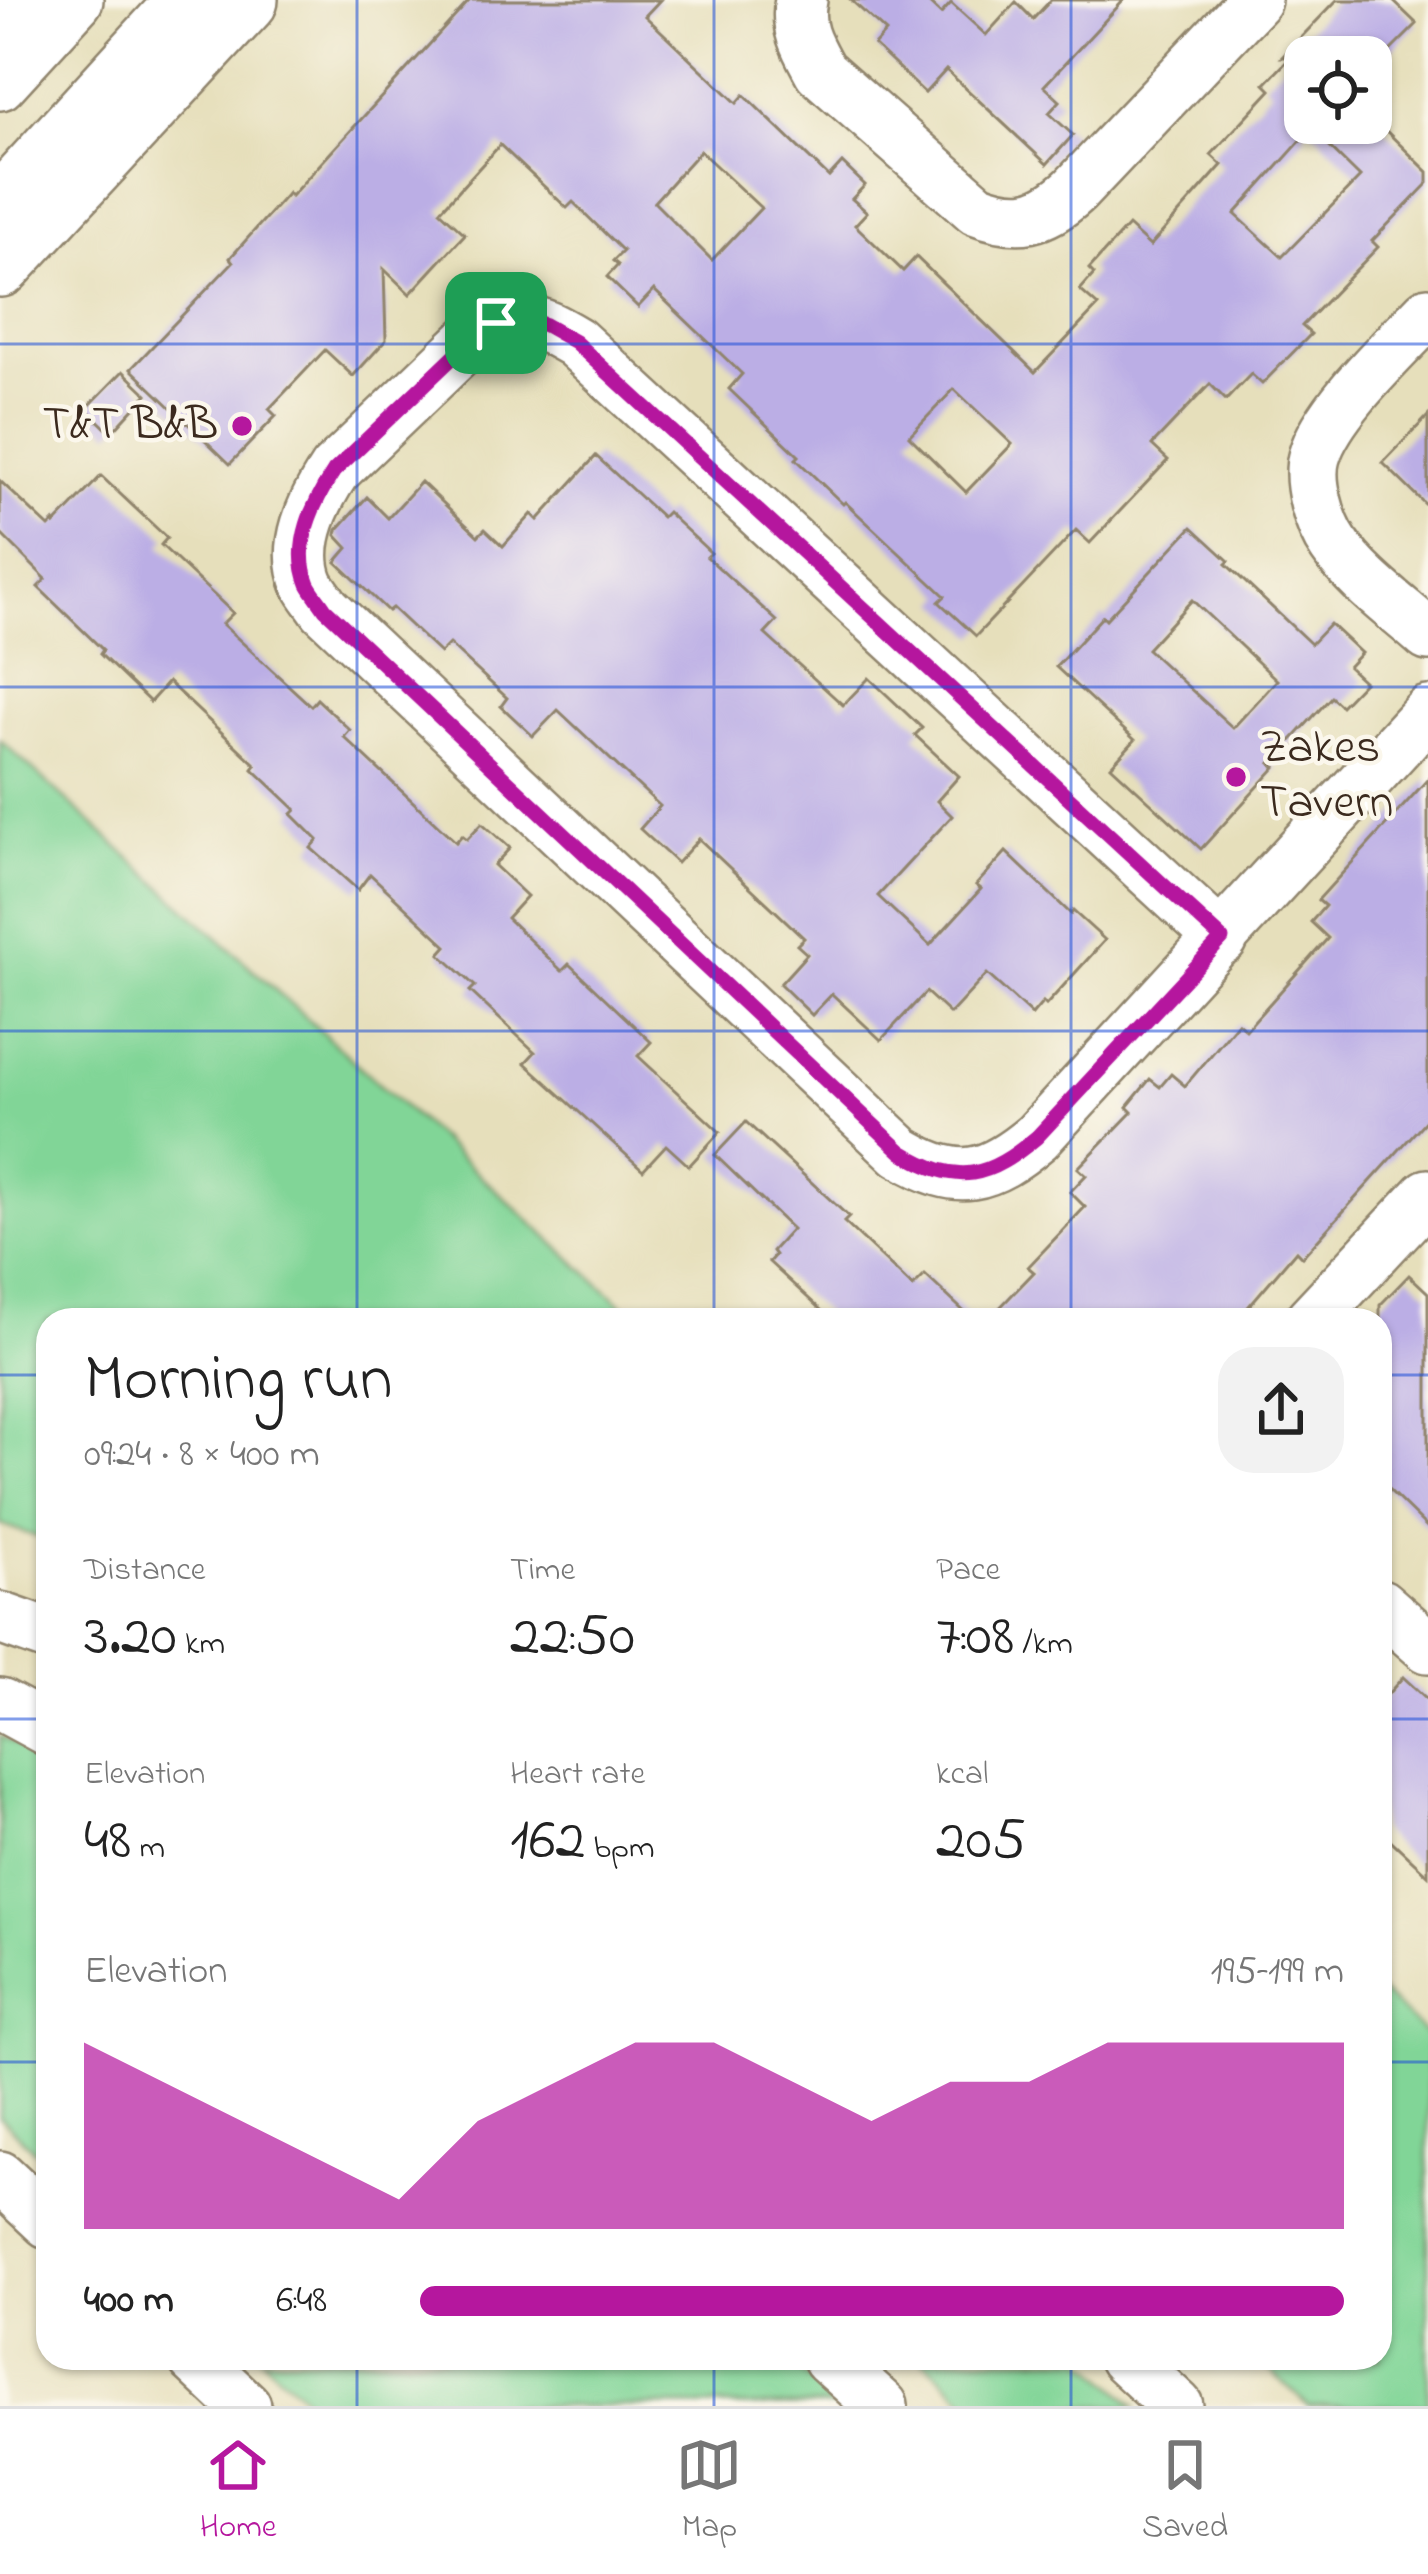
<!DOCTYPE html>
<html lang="en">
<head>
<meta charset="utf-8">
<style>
  body { margin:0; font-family:"Indie Flower",sans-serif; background:#f2f2f2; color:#222; height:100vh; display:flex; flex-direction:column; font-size:45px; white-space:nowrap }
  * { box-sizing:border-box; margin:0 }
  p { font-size:39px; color:#767676 }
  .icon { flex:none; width:66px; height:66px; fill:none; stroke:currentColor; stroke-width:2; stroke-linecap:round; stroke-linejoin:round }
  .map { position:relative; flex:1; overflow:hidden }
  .side { position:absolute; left:36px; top:1308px; width:1356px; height:1062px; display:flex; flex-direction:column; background:#fff; border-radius:36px; box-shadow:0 3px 9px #0004 }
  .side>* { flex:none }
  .controls { position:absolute; left:1284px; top:36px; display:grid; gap:24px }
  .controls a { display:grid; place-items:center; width:108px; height:108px; border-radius:24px; background:#fff; box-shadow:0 3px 9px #0004; font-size:60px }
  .pin { position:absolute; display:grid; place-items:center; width:102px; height:102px; color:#fff; margin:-51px; border-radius:24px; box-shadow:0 6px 18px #0006 }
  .round { display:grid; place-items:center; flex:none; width:126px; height:126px; border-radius:36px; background:#f2f2f2 }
  .overview { display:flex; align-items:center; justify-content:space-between; height:204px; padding:0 48px }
  h1 { font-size:66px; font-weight:600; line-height:90px }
  .stats { display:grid; grid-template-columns:repeat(3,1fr); gap:18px; height:204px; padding:12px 48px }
  .stats div { display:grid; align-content:center }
  .stats b { font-size:60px; font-weight:600 }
  .stats small { font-size:33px; font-weight:400 }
  .stats p { font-size:33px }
  .chart { height:336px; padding:24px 48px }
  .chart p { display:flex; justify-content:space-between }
  .chart svg { width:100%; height:216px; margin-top:12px; fill:#b5179e; opacity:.7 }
  ul { padding:0 48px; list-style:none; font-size:39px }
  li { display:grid; grid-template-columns:192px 144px 1fr; align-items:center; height:90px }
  li i { height:30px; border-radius:15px; background:#b5179e }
  .dock { display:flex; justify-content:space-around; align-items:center; height:168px; border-top:3px solid #e0e0e0; background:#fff; font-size:33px; color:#767676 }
  .dock a { display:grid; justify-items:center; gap:6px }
  .dock .selected { color:#b5179e }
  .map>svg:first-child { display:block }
  .grass { fill:#81d597; stroke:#5e805a; stroke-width:3 }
  .building { fill:#bbaee5; fill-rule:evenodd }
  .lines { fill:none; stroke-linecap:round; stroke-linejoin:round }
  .minor-casing { stroke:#90846c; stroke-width:56 }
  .major-casing { stroke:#90846c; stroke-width:68 }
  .minor { stroke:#fff; stroke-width:51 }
  .major { stroke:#fff; stroke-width:63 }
  .route-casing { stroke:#fff; stroke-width:24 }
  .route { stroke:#b5179e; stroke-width:15 }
  .grid { fill:none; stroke:#1d4ed8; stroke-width:3; stroke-opacity:0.55 }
  .poi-dot { fill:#b5179e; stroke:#fbf7ec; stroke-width:4.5 }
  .labels { text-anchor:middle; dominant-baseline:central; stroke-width:9; stroke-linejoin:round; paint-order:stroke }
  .poi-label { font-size:48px; fill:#3b2a1e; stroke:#fbf7ec; text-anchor:end }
</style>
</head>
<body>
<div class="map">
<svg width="1428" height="2406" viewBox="0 0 1428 2406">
  <rect width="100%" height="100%" fill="#fbf7ec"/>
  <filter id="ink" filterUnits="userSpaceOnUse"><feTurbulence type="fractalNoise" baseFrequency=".00833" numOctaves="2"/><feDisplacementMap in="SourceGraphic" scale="24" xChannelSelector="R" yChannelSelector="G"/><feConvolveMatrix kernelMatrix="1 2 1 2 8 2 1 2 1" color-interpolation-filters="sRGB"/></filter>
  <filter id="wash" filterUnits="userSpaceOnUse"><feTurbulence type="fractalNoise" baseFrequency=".004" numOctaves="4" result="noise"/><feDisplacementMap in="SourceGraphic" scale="48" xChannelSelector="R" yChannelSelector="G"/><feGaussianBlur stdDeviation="2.7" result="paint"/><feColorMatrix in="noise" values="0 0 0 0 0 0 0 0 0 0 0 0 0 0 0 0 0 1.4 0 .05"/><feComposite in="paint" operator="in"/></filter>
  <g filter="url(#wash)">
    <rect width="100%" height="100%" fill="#e6dfbb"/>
    <g class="grass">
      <polygon points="0,740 639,1320 48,1320 48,1541 0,1524"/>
      <polygon points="0,1736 48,1761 48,2162 0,2118"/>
      <polygon points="1380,1992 1428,2036 1428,2406 1309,2406 1257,2358 1380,2358"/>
      <polygon points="261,2358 785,2358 837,2406 314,2406"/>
      <polygon points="921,2358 1084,2358 1136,2406 973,2406"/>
    </g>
    <g id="blocks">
      <g class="building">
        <path d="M470 0H660L645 16 737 103 744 95 829 177 842 163 865 185 852 199 867 212 855 225 903 271 916 257 1035 372 1098 306 1080 290 1094 274 1089 269 1128 226 1150 246 1222 165 1211 155 1271 90 1265 84 1291 57H1282L1337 0H1392L1417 24 1384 57H1305V123H1378L1428 172V183L1372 241 1378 247 1302 326 1311 334 1262 384 1251 374 1226 400 1210 384 1152 445 1168 460 1090 543 1076 530 976 636 939 602 945 596 845 502 843 504 796 459 799 456 729 389 742 374 654 290 638 307 607 277 618 265 613 261 623 251 573 202 567 208 500 145 440 211 465 234 410 294 384 269 386 340 353 376 325 350 269 409 276 416 230 464 131 369 233 262 230 258 288 193 291 196ZM1305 123 1360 177 1282 257 1235 214 1305 136ZM700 151 761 208 712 260 654 202ZM954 389 1012 444 966 492 909 436Z"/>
        <polygon points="851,0 926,0 941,14 951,3 986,35 1016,2 1033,19 1051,0 1124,0 1044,86 1060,101 1049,113 1073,135 1047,164 946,70 925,93 874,45 886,32"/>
        <polygon points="123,371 147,394 111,433 86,409"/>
        <polygon points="1428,416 1428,507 1383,463"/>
        <polygon points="596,456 662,517 667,512 711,553 707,557 777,621 765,634 843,705 869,678 922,728 915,735 959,776 937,801 952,816 878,896 930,945 981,889 976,885 1006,852 1071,914 1073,911 1105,940 1046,1005 1043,1002 1032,1015 987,974 950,1014 926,992 881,1040 832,994 812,1015 780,984 807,954 797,945 804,938 699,839 677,863 640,829 660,806 558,710 533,736 501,706 507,698 449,644 440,653 392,608 388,611 336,562 348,548 336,535 337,530 367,497 388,518 421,482 478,536 485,529 503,546 532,514 538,520"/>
        <polygon points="101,476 167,538 161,545 233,613 222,624 311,706 317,699 350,730 344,737 456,842 462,835 467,839 482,823 510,848 494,865 527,896 507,918 562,971 569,964 651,1042 638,1056 720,1132 689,1166 666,1145 643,1170 525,1063 535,1052 470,991 475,986 440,954 447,946 370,874 358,890 311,848 318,840 292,814 296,810 253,769 256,765 168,682 150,702 100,654 103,650 38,587 46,579 0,533 0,481 49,527 54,522 55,524"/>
        <path d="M1192 527 1229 561 1226 564 1311 644 1330 624 1361 653 1348 667 1364 682 1341 706 1331 697 1271 763 1276 767 1201 849 1111 766 1135 740 1056 667 1103 616 1106 619ZM1192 600 1277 680 1233 728 1147 649Z"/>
        <polygon points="1428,779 1428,1118 1302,1257 1296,1251 1237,1320 988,1320 1034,1272 1028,1267 1085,1207 1070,1192 1086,1175 1078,1168 1132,1112 1127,1107 1150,1079 1160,1087 1171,1074 1185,1086 1238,1023 1246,1030 1328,938 1311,922 1325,906 1318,900"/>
        <polygon points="746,1122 849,1217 844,1222 913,1287 925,1275 973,1320 832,1320 769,1262 775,1255 772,1251 792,1229 715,1155"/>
        <polygon points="1409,1275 1428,1293 1428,1528 1380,1481 1380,1305"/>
        <polygon points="1403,1677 1428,1700 1428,1875 1380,1830 1380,1703"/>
      </g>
    </g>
  </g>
  <g filter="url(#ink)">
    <use href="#blocks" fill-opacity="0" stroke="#90846c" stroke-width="3"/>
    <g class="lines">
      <g class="minor-casing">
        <g id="minor">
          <path d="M801 0C795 28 807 47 820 71L977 209C1019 225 1042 220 1075 190L1255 0"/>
          <polyline points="0,84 77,0"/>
          <polyline points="0,199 182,0"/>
          <path d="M1428 313C1394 349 1327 411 1314 457 1307 482 1320 525 1334 545 1357 579 1398 608 1428 635"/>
          <path d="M1222 939 575 342C535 319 518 310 476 335L334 471C313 503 292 545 308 584 312 592 320 601 325 609L901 1152C959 1187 988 1178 1037 1137L1428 712"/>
          <polyline points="1311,1320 1428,1195"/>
          <polyline points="1380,1605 1428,1647"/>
          <polyline points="0,1618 48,1635"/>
          <polyline points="0,1704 48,1730"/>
          <polyline points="0,2177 48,2222"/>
          <polyline points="194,2358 245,2406"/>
          <polyline points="829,2358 882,2406"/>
          <polyline points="1125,2358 1177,2406"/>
        </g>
      </g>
      <g class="major-casing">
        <g id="major">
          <polyline points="0,20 18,0"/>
          <polyline points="0,265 246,0"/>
        </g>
      </g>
      <use href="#minor" class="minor"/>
      <use href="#major" class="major"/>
    </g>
  </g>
  <g class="lines" filter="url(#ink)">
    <g class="route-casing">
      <path id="route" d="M523 318 545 325 575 342 1222 939 1037 1137C988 1178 959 1187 902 1152L325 609C320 601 312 592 308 584 292 545 313 503 334 471L476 335 496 323Z"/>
    </g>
    <use href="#route" class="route"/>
  </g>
  <path class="grid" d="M357 0V1320M714 0V1320M1071 0V1320M0 344H1428M0 687H1428M0 1031H1428M0 1375H48M1380 1375H1428M0 1719H48M1380 1719H1428M0 2062H48M1380 2062H1428M357 2358V2406M714 2358V2406M1071 2358V2406"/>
  <g class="poi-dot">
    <circle cx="242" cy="426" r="12"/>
    <circle cx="1236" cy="777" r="12"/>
  </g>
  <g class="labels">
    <g class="poi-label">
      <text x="218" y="426">T&amp;T B&amp;B</text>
      <text x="1260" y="749" text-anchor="start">Zakes<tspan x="1260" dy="55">Tavern</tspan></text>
    </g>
  </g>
</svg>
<div class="controls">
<a><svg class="icon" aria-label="locate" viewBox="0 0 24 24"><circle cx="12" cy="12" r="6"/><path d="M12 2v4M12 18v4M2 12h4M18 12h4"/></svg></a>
</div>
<div class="pin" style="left:496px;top:323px;background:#1e9e55"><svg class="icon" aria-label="arrive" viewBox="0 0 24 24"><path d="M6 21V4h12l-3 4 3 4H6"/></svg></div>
<section class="side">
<div class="overview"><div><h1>Morning run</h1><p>09:24 · 8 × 400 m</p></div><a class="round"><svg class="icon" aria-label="share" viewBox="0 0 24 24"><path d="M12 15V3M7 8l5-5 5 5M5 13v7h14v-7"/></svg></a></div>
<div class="stats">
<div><p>Distance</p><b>3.20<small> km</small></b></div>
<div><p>Time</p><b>22:50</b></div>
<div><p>Pace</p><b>7:08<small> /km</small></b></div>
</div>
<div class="stats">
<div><p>Elevation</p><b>48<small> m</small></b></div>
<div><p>Heart rate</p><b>162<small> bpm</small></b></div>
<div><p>kcal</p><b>205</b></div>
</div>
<div class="chart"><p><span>Elevation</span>195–199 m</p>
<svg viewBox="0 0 160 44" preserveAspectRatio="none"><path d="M0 44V6L10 14L20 22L30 30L40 38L50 22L60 14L70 6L80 6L90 14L100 22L110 14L120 14L130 6L140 6L150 6L160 6V44z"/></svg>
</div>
<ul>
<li><b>400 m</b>6:48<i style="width:100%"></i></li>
</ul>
</section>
</div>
<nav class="dock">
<a class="selected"><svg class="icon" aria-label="home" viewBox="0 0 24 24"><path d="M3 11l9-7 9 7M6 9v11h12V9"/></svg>Home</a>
<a><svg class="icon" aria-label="map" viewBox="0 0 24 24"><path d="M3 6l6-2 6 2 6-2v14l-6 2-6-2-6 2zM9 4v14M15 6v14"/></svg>Map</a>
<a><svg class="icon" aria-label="saved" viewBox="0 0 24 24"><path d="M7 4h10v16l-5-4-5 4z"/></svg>Saved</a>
</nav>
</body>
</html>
